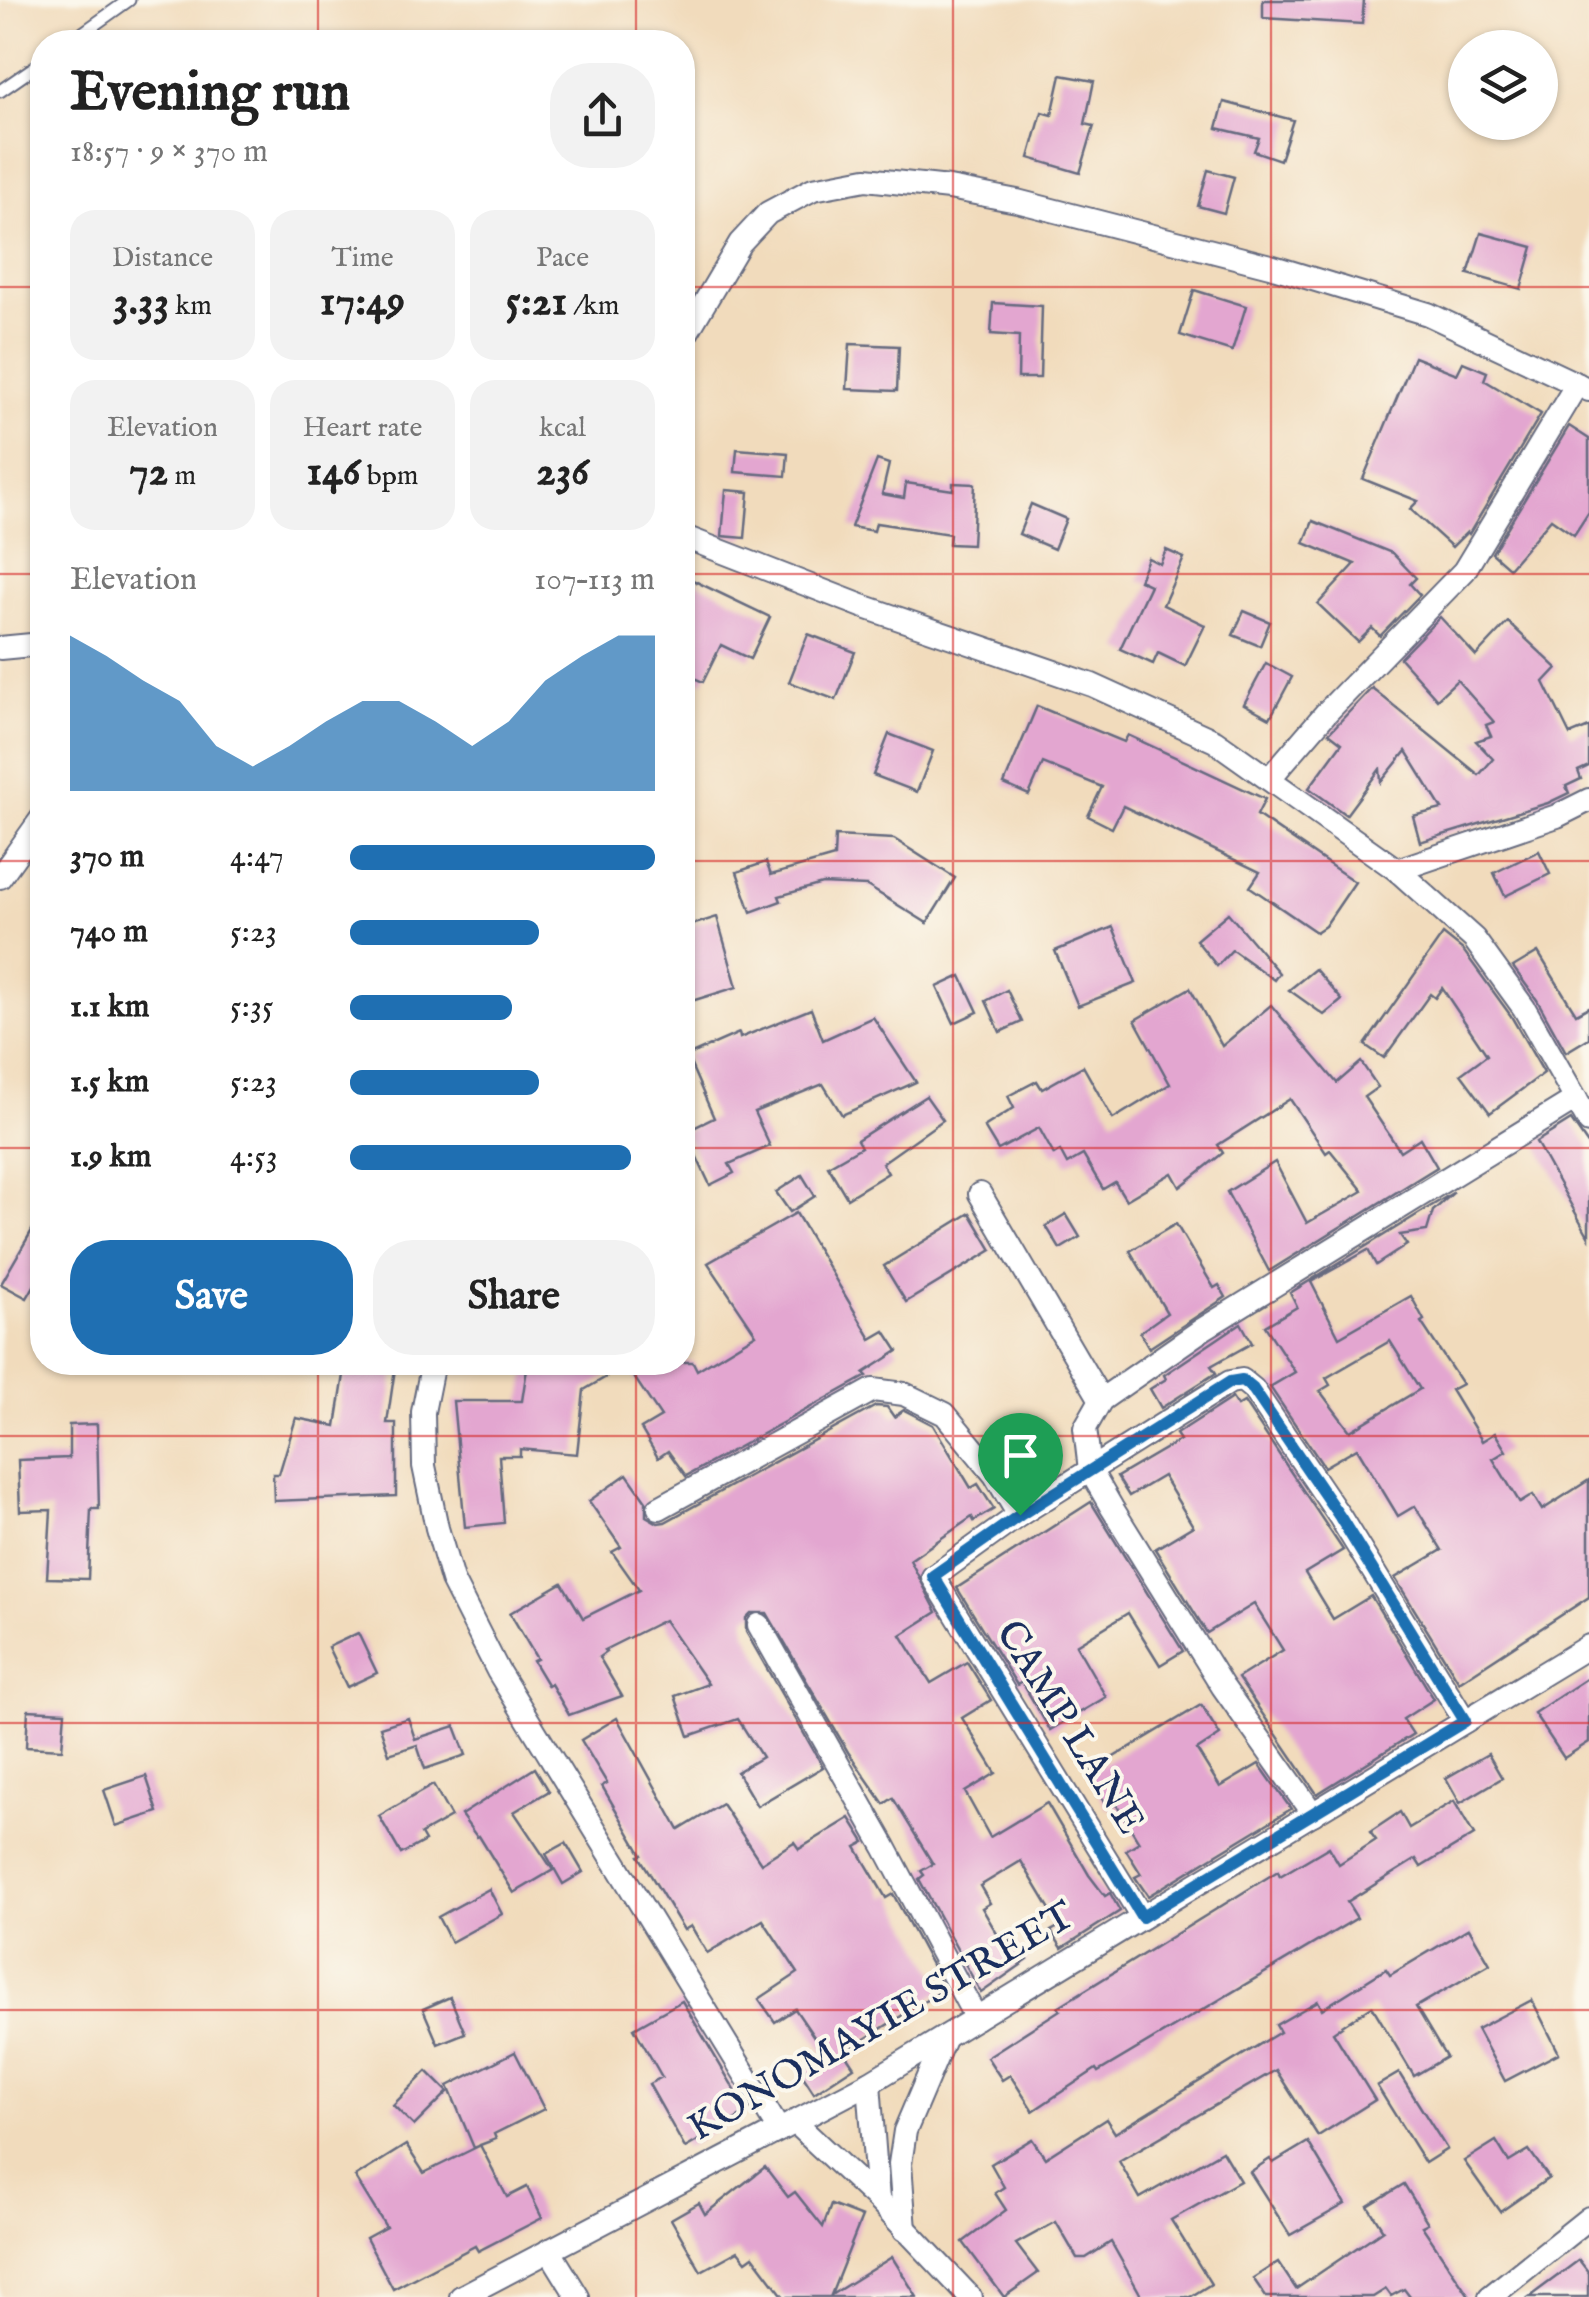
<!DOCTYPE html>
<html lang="en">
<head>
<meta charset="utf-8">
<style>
  body { margin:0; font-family:"IM FELL English",serif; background:#f2f2f2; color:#222; height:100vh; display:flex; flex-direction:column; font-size:38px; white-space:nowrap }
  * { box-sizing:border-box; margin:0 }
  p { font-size:32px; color:#767676 }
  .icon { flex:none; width:55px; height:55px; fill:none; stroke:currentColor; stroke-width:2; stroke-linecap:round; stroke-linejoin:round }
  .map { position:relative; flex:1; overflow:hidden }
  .side { position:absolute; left:30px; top:30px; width:665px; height:1345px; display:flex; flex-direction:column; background:#fff; border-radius:40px; box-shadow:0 2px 8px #0004 }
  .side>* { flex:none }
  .fabs { position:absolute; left:1448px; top:30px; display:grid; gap:20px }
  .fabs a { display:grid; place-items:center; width:110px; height:110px; border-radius:50%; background:#fff; box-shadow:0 2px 8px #0004; font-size:50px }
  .pin { position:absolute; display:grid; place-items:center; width:85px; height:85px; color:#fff; margin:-102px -42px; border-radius:50% 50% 50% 0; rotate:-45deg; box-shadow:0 0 10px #0007 }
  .pin .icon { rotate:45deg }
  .round { display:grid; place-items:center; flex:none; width:105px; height:105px; border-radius:40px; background:#f2f2f2 }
  .head { display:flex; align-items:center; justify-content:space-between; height:170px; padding:0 40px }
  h1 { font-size:55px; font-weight:700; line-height:75px }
  .figures { display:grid; grid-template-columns:repeat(3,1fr); gap:15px; height:170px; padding:10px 40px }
  .figures div { display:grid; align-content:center; border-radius:25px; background:#f2f2f2; text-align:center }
  .figures b { font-size:42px; font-weight:700 }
  .figures small { font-size:28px; font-weight:400 }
  .figures p { font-size:28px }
  .chart { height:280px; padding:20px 40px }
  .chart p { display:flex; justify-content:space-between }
  .chart svg { width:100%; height:180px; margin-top:10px; fill:#1f6fb2; opacity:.7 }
  .button { display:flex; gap:20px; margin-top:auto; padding:20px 40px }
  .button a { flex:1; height:115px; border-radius:40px; background:#1f6fb2; color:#fff; font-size:40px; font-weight:700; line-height:115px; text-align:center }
  .button a+a { background:#f2f2f2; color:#222 }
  ul { padding:0 40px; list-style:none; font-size:32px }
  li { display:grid; grid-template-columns:160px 120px 1fr; align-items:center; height:75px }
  li i { height:25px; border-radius:12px; background:#1f6fb2 }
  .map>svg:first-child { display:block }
  .building { fill:#e3a6d0; fill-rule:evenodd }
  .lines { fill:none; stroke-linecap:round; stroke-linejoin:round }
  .service-casing { stroke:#666b7f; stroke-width:15 }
  .minor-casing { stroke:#666b7f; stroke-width:26 }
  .service { stroke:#fff; stroke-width:11 }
  .minor { stroke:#fff; stroke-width:22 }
  .route-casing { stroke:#fff; stroke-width:20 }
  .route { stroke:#1f6fb2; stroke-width:12 }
  .grid { fill:none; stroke:#d62828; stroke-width:2.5; stroke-opacity:0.55 }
  .labels { text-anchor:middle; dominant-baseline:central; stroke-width:8; stroke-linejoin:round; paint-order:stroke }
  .street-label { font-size:40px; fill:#1b2f5e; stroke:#fbf7ec }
</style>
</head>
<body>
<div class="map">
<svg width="1589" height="2297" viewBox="0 0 1589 2297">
  <rect width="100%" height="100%" fill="#fbf7ec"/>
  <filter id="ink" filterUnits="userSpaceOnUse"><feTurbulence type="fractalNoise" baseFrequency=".01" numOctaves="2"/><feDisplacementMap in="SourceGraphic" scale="20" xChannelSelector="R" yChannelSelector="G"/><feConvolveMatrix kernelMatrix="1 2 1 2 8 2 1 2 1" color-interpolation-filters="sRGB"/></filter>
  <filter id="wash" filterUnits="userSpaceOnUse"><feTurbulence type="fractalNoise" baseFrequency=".0048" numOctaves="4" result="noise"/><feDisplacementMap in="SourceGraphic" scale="40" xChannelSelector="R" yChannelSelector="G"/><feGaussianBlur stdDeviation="2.25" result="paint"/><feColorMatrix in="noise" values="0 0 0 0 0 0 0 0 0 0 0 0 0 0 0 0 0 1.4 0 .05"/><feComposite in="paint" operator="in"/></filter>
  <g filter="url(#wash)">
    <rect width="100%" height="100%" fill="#f1dbbc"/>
    <g id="blocks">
      <g class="building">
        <polygon points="1263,0 1364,0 1362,24 1263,18"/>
        <polygon points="1061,75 1094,81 1085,124 1094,126 1080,173 1029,158 1042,112 1052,115"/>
        <polygon points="1224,102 1293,120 1280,160 1254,151 1259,138 1217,128"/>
        <polygon points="1208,170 1234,177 1224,213 1198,206"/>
        <polygon points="1481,233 1533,247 1521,289 1468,274"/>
        <polygon points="1194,290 1246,306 1232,351 1180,335"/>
        <polygon points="993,303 1042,306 1040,378 1018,378 1019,336 991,334"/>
        <polygon points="850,344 899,346 897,391 847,389"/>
        <polygon points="1414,357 1457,374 1463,362 1487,372 1484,380 1541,414 1469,534 1467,532 1452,547 1410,509 1418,501 1363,479"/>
        <polygon points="1569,426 1589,439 1589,512 1574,535 1551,519 1509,568 1492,553"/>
        <polygon points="737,449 788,453 786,476 735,472"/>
        <polygon points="877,460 889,464 882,494 904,498 906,483 953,490 953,483 975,484 972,545 949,544 950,534 876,523 874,531 851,527"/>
        <polygon points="726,490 749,492 745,538 722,536"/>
        <polygon points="1031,504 1066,519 1054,549 1019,534"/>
        <polygon points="1313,521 1392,553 1416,578 1410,584 1420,595 1380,636 1372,628 1358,642 1318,604 1355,564 1304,543"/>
        <polygon points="1166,550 1184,558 1163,605 1205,625 1185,666 1158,653 1153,664 1120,649 1150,585 1139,580 1148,558 1160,564"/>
        <polygon points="682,575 770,617 750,659 721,645 703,682 682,673"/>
        <polygon points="1244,611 1270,622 1260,646 1233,635"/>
        <polygon points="1440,617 1476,656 1508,622 1557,668 1544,682 1570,735 1589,727 1589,766 1578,771 1581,779 1566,786 1569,793 1548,803 1420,842 1413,816 1442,809 1406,751 1381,782 1380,769 1346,815 1309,788 1342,743 1329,733 1372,688 1479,775 1493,759 1476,741 1491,736 1486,725 1494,722 1457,680 1437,699 1400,658"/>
        <polygon points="808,634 855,652 836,700 789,682"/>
        <polygon points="1266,663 1292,677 1270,718 1244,704"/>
        <polygon points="1037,706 1124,742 1128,735 1265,799 1257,815 1355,882 1325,926 1316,932 1250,887 1260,872 1123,806 1112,828 1088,816 1102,787 1043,763 1029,795 1004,784"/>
        <polygon points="889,734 933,751 917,792 873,775"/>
        <polygon points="835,836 894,839 955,878 927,923 867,886 822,884 779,896 781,901 751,912 737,872 766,862 771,875 834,857"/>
        <polygon points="1539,851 1550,874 1505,896 1494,873"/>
        <polygon points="1228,913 1279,973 1274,980 1232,950 1217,966 1196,940"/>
        <polygon points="717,917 737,987 682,1004 682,928"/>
        <polygon points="1113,927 1136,983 1078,1006 1055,951"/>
        <polygon points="1443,934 1463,950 1511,1016 1544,1073 1490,1113 1461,1074 1487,1055 1442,988 1435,998 1430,994 1384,1058 1365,1045"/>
        <polygon points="1538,952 1576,1014 1589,1007 1589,1038 1566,1052 1537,1000 1513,967"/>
        <polygon points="1315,969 1342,1000 1324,1015 1289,990"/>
        <polygon points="961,976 978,1012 954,1023 937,987"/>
        <polygon points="1190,988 1222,1046 1271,1005 1337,1083 1361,1062 1378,1087 1364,1097 1400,1151 1420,1138 1437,1167 1269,1271 1227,1192 1275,1162 1307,1223 1363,1191 1330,1150 1326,1153 1290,1099 1218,1145 1223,1153 1180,1187 1172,1173 1126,1200 1115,1182 1103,1189 1083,1155 1067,1164 1060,1151 1054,1155 1039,1128 998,1150 984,1127 1014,1108 1008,1096 1037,1081 1042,1089 1083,1066 1113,1119 1170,1084 1135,1020"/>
        <polygon points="1007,990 1022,1022 1000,1032 986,1001"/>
        <polygon points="811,1009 823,1040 873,1017 916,1082 842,1115 823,1084 754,1112 770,1146 729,1164 734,1173 710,1185 685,1132 714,1118 687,1056 739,1033 740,1038"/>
        <polygon points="926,1096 943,1120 882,1163 888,1173 847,1198 828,1166 861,1147 857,1140"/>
        <polygon points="1571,1120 1589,1146 1589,1237 1536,1142"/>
        <polygon points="802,1175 815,1196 790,1212 776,1192"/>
        <path d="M1454 1192 1433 1211 1427 1231 1400 1235 1407 1245 1376 1265 1368 1250 1311 1282 1339 1337 1411 1296 1424 1320 1421 1322 1462 1384 1451 1390 1482 1441 1495 1433 1506 1451 1493 1459 1520 1503 1533 1495 1542 1510 1589 1480V1597L1459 1682 1395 1578 1442 1550 1415 1506 1398 1516 1357 1448 1324 1467 1270 1387 1295 1372 1265 1326 1297 1307 1290 1293ZM1390 1341 1420 1389 1350 1431 1320 1391 1330 1385 1326 1378Z"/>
        <polygon points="42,1213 42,1272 27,1298 1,1284"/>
        <polygon points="796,1213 871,1339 885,1331 898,1351 864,1373 867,1376 686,1476 668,1451 658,1458 641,1429 661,1417 624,1362 693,1362 697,1370 756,1334 708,1263"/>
        <polygon points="970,1213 992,1250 906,1302 884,1266"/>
        <polygon points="1066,1214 1080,1237 1060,1249 1046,1226"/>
        <polygon points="1176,1224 1214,1288 1219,1285 1226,1297 1149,1348 1140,1332 1167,1313 1130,1251"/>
        <polygon points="1241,1323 1252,1343 1211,1366 1216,1373 1161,1408 1150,1389 1166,1379 1164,1375"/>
        <polygon points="346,1362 396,1362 387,1423 396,1423 396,1496 274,1501 273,1474 279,1474 296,1418 336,1426"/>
        <polygon points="528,1362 597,1362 606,1377 584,1390 577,1454 520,1449 520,1456 499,1456 504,1523 465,1527 453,1401 522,1401"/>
        <polygon points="1232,1398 1237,1406 1244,1402 1343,1550 1305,1573 1333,1619 1371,1596 1434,1699 1403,1719 1413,1734 1317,1794 1238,1678 1283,1650 1254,1604 1207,1633 1155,1549 1193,1526 1163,1476 1129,1496 1117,1477 1180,1440 1176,1434"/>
        <polygon points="876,1406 887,1407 894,1417 904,1410 933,1425 971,1488 978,1484 994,1509 974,1521 972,1517 910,1560 937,1612 901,1635 931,1683 967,1662 991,1700 962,1718 996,1773 965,1792 990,1837 1047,1803 1089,1875 1105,1896 1110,1893 1120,1911 1062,1948 1051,1931 1060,1926 1021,1861 980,1886 990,1903 982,1908 1004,1946 1014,1939 1028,1960 981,1993 919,1879 924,1875 921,1871 933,1864 893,1798 884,1804 848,1752 767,1613 751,1613 746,1618 746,1632 823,1767 757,1806 737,1772 762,1757 738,1719 689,1736 675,1696 708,1684 664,1620 604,1650 606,1652 599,1657 622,1696 569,1715 551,1684 548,1686 533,1661 537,1659 510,1613 562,1583 583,1618 639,1590 612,1552 621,1547 589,1501 627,1474 646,1501 646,1516 658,1523 665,1522"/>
        <polygon points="97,1424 99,1509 91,1509 88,1579 47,1578 51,1510 20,1511 18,1460 69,1458 69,1425"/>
        <polygon points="1091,1502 1183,1651 1160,1665 1128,1613 1076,1645 1106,1697 1050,1730 1022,1682 1017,1685 957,1588"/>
        <polygon points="358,1633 377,1673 347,1687 328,1647"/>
        <polygon points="1589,1677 1589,1742 1564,1758 1534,1713"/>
        <polygon points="1201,1705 1220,1735 1197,1750 1220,1787 1259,1764 1291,1809 1148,1896 1135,1877 1141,1874 1126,1850 1139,1842 1116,1804 1108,1809 1087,1773"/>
        <polygon points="28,1710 65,1712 62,1749 26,1747"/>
        <polygon points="408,1718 415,1739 455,1726 466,1755 425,1769 417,1745 389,1754 380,1727"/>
        <polygon points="617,1718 679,1830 722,1804 761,1863 794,1842 799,1849 850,1818 865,1842 856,1847 886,1898 893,1894 944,1989 844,2052 854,2067 814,2093 801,2073 827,2056 795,2009 775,2022 759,1999 798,1973 763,1920 707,1953 691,1926 684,1930 639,1856 642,1855 602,1786 607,1783 581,1740"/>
        <polygon points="1488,1754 1502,1778 1460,1803 1446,1778"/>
        <polygon points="535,1768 549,1791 514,1812 553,1870 514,1893 479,1836 477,1837 461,1815"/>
        <polygon points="146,1776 158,1812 116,1826 104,1790"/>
        <polygon points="433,1785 451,1817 421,1834 425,1841 401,1854 379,1816"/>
        <polygon points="1454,1801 1474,1835 1421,1867 1416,1859 1347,1902 1357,1918 1098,2072 1096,2069 1033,2111 1010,2075 1002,2080 987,2057 1060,2010 1058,2007 1278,1871 1280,1876 1329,1847 1339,1864 1376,1840 1370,1832 1400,1812 1409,1828"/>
        <polygon points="566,1843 583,1872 563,1884 546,1854"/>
        <polygon points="489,1889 502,1914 451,1942 438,1917"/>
        <polygon points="1469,1928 1490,1964 1416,2007 1446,2057 1414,2076 1372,2006 1333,2032 1375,2100 1318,2136 1276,2070 1119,2161 1140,2198 1222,2151 1240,2181 1171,2220 1211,2284 1190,2297 1142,2297 1111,2242 1086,2258 1077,2258 1056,2222 1016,2244 1038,2273 1004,2297 963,2242 1006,2210 995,2193 1004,2187 991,2164 1032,2139 1045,2158 1106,2119 1115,2133 1280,2032 1276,2025 1318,2001 1322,2009 1386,1969 1390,1975"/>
        <polygon points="450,1997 465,2033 438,2044 423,2009"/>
        <polygon points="1532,2000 1559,2053 1505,2081 1477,2029"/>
        <polygon points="682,2001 748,2112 685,2148 649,2084 662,2077 634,2028"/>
        <polygon points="515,2052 544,2109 494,2134 496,2139 480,2145 507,2197 527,2187 542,2218 478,2251 475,2246 393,2289 366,2238 386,2227 355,2177 406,2145 424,2173 479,2146 474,2148 448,2086"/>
        <polygon points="427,2071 448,2092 414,2126 393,2105"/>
        <polygon points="1399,2073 1447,2149 1425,2163 1377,2086"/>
        <polygon points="1496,2141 1509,2162 1529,2150 1549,2178 1500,2212 1464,2161"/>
        <polygon points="1308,2142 1345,2204 1290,2235 1250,2172 1270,2159 1273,2163"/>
        <polygon points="765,2167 788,2197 795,2192 823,2227 831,2205 862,2217 831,2295 892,2257 917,2297 784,2297 753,2256 746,2261 738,2251 701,2271 671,2219 699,2203 705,2214"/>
        <polygon points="1404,2184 1428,2223 1422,2226 1470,2297 1410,2297 1404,2289 1391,2296 1386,2289 1373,2297 1266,2297 1253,2278 1278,2262 1296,2289 1383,2230 1368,2206"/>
        <polygon points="1579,2260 1589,2273 1589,2297 1529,2297"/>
      </g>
    </g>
  </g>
  <g filter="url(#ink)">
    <use href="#blocks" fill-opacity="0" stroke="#666b7f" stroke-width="2.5"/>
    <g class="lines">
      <g class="service-casing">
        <g id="service">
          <polyline points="70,42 129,0"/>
          <polyline points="0,91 42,62"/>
        </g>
      </g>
      <g class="minor-casing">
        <g id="minor">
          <polyline points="682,341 740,243 768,213 813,189 866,179 949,188 1017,201 1270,266 1428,314 1589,390"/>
          <polyline points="682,536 862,606 1092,685 1215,741 1397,870 1474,939 1524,1008 1589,1122"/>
          <polyline points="0,648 42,644"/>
          <polyline points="1269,779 1326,713 1464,571 1577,384"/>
          <polyline points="1397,870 1557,816 1589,800"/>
          <polyline points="0,877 42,818"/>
          <polyline points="980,1194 1101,1400"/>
          <polyline points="433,1362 423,1412 424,1466 437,1528 452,1580 498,1671 779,2130"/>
          <polyline points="659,1508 873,1390 904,1394 945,1414 995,1475 1019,1515"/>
          <polyline points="759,1625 885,1847 976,2018"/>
          <polyline points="1313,1814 1223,1687 1112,1508 1090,1470 1085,1428 1101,1400 1203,1329 1576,1099"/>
          <polyline points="1142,1917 933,1577 1019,1515 1230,1382 1242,1380 1253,1389 1340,1517 1465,1721"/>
          <polyline points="869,2083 878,2200"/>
          <polyline points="794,2122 878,2200 970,2297"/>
          <polyline points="905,2230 900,2164 905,2131 945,2037"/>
          <polyline points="549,2250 578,2297"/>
          <polyline points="461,2297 869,2083 1589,1646"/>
          <polyline points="1490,2297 1589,2218"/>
        </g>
      </g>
      <use href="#service" class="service"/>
      <use href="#minor" class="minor"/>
    </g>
  </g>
  <g class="lines" filter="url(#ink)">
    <g class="route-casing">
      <polygon id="route" points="1242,1380 1253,1389 1340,1517 1465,1721 1142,1917 933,1576 1020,1515 1230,1382"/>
    </g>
    <use href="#route" class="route"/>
  </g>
  <path class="grid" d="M318 0V42M636 0V42M953 0V2297M1271 0V2297M0 287H42M682 287H1589M0 574H42M682 574H1589M0 861H42M682 861H1589M0 1148H42M682 1148H1589M318 1362V2297M636 1362V2297M0 1436H1589M0 1723H1589M0 2010H1589"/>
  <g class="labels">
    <g class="street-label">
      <text transform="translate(1069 1728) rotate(58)">CAMP LANE</text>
      <text transform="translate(882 2023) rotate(-30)">KONOMAYIE STREET</text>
    </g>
  </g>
</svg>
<div class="fabs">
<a><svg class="icon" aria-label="layers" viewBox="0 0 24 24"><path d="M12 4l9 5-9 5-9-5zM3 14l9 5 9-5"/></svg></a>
</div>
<div class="pin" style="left:1020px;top:1515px;background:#1e9e55"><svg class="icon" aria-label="arrive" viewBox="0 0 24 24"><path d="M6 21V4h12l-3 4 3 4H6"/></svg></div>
<section class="side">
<div class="head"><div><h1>Evening run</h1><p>18:57 · 9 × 370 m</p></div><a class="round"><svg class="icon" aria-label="share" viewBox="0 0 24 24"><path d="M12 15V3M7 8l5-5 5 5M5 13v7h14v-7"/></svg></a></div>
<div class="figures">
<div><p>Distance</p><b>3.33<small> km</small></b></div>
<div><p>Time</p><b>17:49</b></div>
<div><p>Pace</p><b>5:21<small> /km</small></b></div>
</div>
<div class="figures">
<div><p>Elevation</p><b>72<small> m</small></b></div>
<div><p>Heart rate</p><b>146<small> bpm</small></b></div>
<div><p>kcal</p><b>236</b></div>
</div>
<div class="chart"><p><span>Elevation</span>107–113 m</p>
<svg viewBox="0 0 160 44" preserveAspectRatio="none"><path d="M0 44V6L10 11L20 17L30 22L40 33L50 38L60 33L70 27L80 22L90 22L100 27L110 33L120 27L130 17L140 11L150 6L160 6V44z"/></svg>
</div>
<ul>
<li><b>370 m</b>4:47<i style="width:100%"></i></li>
<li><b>740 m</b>5:23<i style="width:62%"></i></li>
<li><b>1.1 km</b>5:35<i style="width:53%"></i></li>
<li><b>1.5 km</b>5:23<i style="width:62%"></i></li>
<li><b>1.9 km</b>4:53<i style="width:92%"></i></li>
</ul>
<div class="button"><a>Save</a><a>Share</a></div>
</section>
</div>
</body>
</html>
